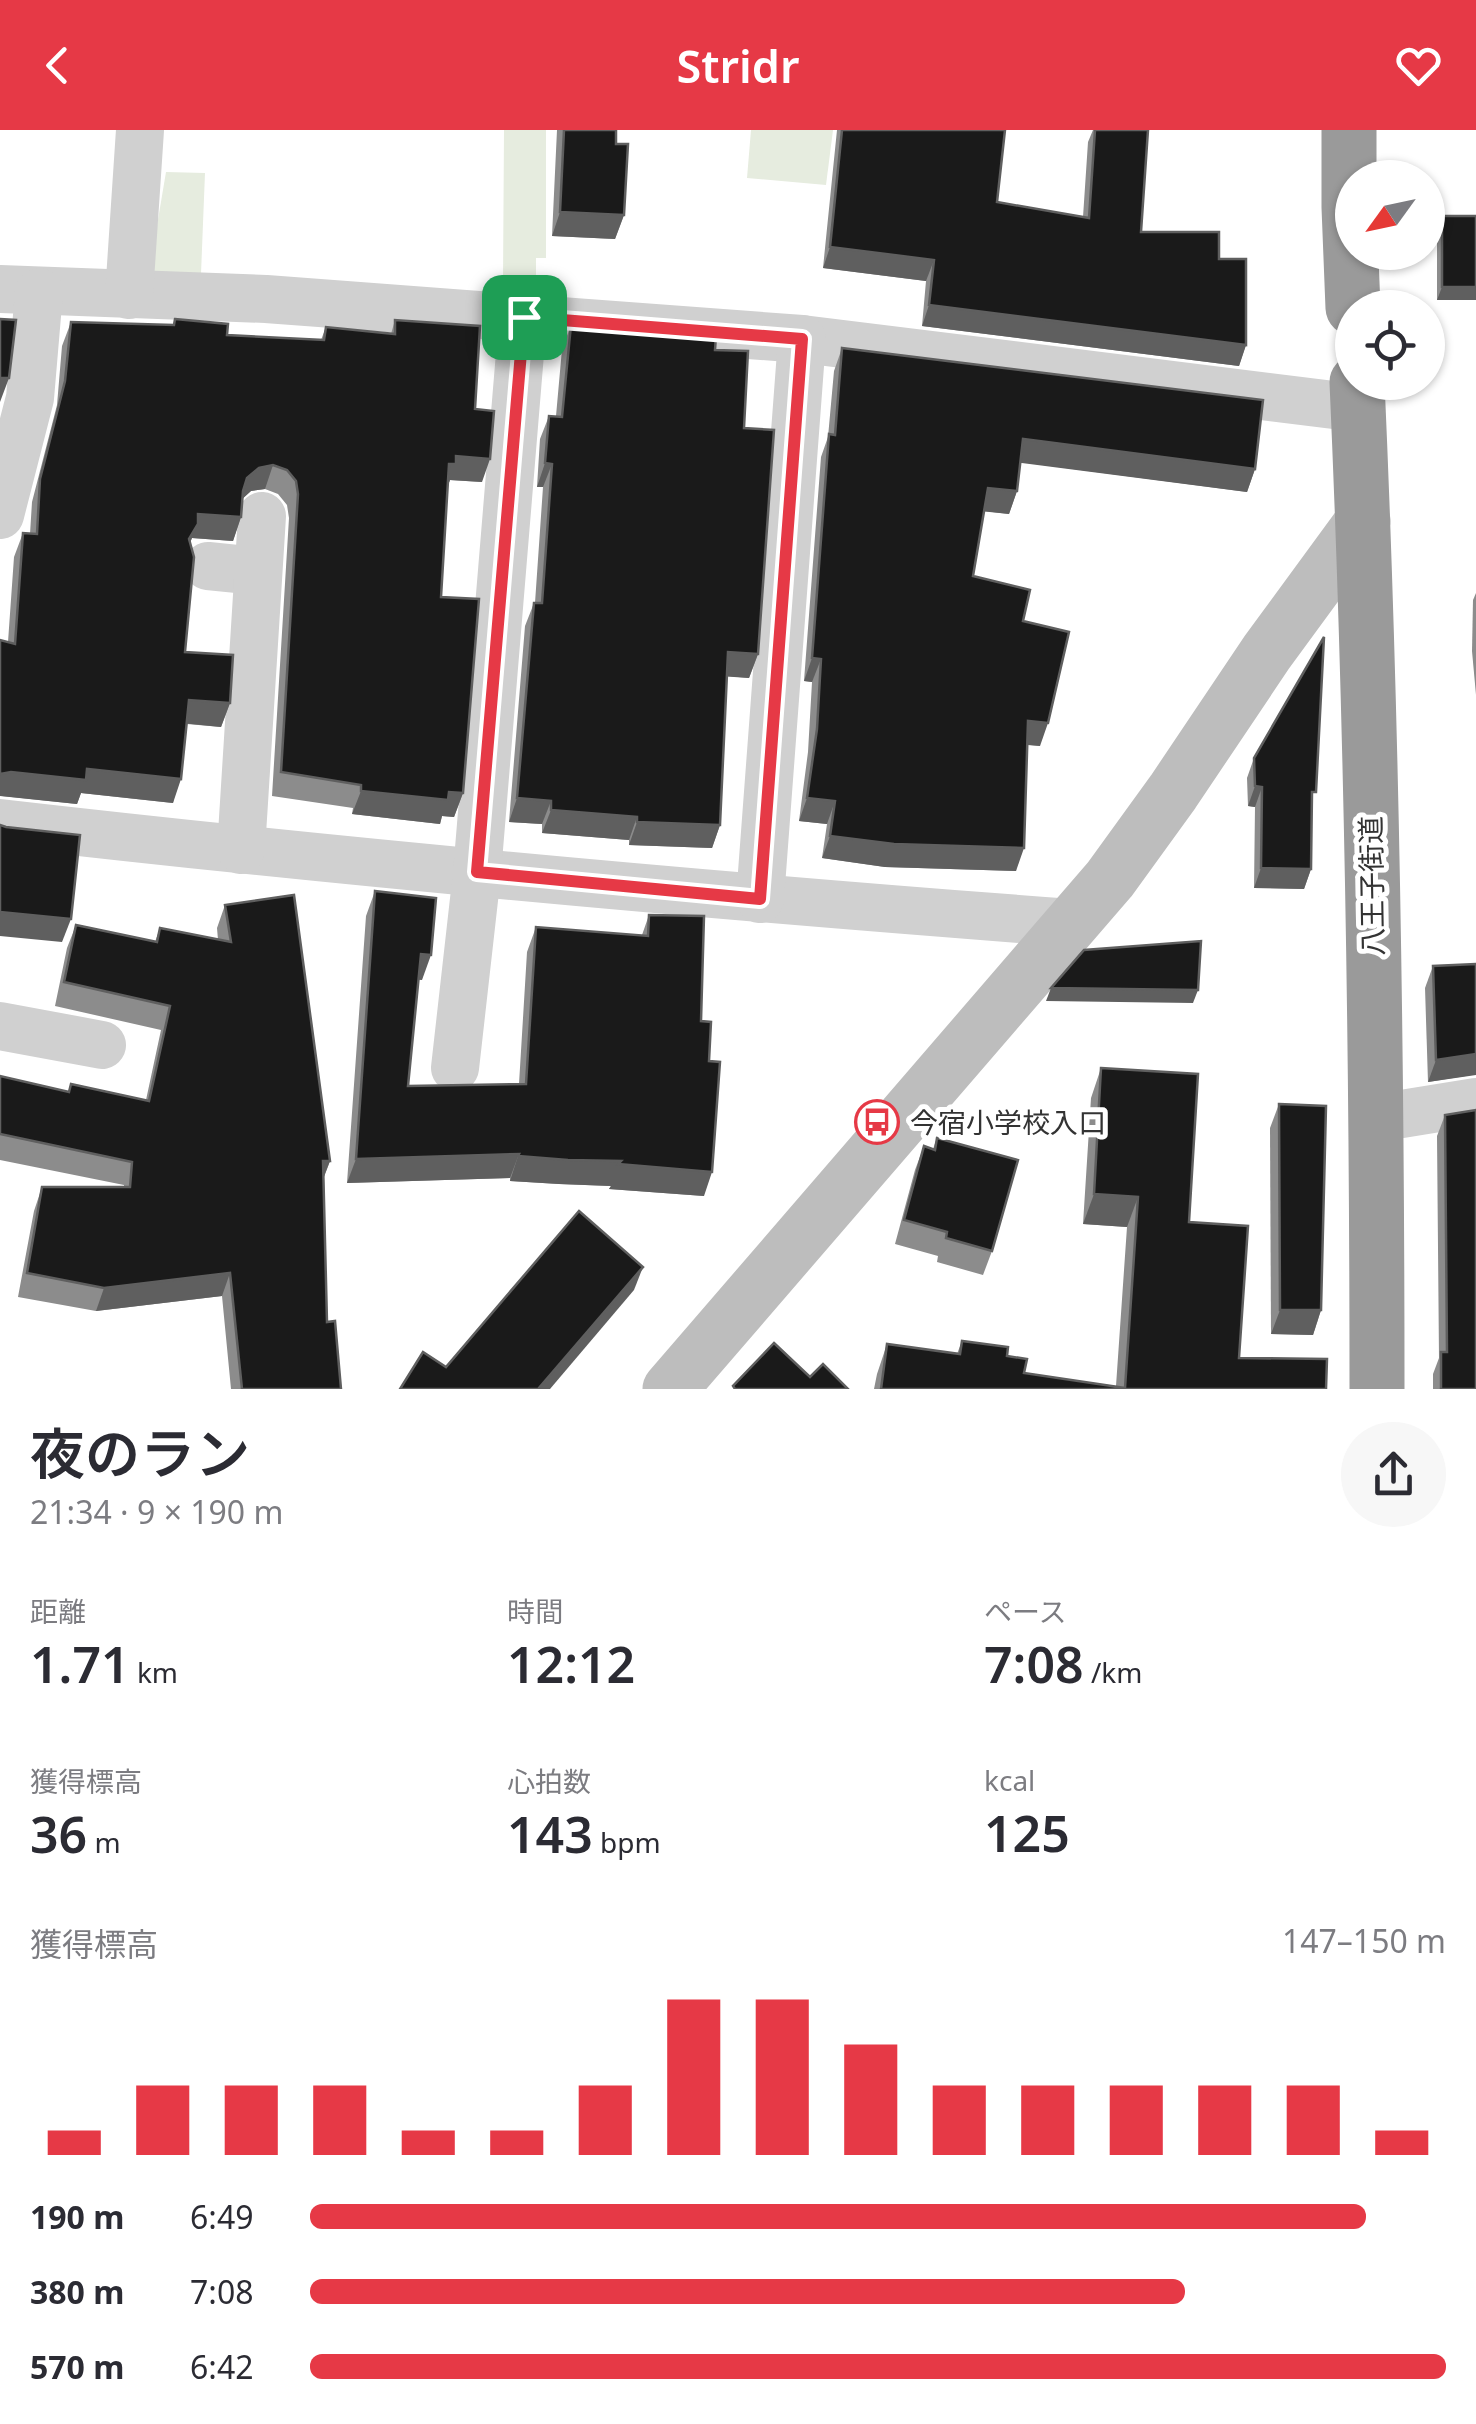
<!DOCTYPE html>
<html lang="ja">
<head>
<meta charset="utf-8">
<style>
  body { margin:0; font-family:"Noto Sans","Noto Sans JP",sans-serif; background:#f7f7f7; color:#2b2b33; height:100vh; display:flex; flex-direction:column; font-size:38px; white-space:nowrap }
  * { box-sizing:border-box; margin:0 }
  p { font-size:32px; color:#7c7c81 }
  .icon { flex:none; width:55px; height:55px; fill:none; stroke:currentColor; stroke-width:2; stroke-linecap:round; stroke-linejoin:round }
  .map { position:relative; height:1259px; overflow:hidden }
  .sheet { display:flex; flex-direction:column; background:#fff; flex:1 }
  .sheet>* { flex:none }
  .needle { width:65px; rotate:237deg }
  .buttons { position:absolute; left:1335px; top:30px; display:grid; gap:20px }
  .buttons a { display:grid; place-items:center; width:110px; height:110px; border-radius:50%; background:#fff; box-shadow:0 2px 8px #0004; font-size:50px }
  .pin { position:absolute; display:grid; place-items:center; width:85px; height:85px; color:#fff; margin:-42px; border-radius:20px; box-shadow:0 5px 15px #0006 }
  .round { display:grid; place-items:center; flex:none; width:105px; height:105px; border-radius:52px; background:#f7f7f7 }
  .headline { display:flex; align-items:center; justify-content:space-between; height:170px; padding:0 30px }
  h1 { font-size:55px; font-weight:600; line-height:75px }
  .figures { display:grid; grid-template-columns:repeat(3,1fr); gap:15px; height:170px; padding:10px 30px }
  .figures div { display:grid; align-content:center }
  .figures b { font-size:50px; font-weight:600 }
  .figures small { font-size:28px; font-weight:400 }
  .figures p { font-size:28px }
  .chart { height:280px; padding:20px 30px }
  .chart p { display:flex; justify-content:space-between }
  .chart svg { width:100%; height:180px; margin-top:10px; stroke:#e63946; stroke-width:6 }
  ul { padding:0 30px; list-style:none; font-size:32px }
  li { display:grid; grid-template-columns:160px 120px 1fr; align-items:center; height:75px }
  li i { height:25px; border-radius:12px; background:#e63946 }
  header { display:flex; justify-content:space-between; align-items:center; height:130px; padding:0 30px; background:#e63946; color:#fff; font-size:45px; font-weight:600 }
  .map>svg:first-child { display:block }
  .green { fill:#e6ecdf }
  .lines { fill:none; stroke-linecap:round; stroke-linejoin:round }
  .street { stroke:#d0d0d0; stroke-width:48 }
  .secondary { stroke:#bdbdbd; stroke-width:55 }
  .highway { stroke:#9a9a9a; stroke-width:55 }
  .wall { fill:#8c8c8c }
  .shaded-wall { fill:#5f5f5f }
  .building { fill:#1a1a1a; stroke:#5f5f5f; stroke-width:2.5 }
  .route-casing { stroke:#fff; stroke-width:20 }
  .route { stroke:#e63946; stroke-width:12 }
  .labels { text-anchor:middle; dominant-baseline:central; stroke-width:10; stroke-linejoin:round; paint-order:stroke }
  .street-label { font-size:28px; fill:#333; stroke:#fff }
  .poi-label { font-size:28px; fill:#333; stroke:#fff; text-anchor:start }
</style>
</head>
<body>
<header><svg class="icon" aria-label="back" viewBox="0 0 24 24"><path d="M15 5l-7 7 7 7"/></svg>Stridr<svg class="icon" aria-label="heart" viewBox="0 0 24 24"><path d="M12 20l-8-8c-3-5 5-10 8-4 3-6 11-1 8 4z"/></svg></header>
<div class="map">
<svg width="1476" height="1259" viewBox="0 0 1476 1259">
  <rect width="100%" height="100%" fill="#fff"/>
  <g class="green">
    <polygon points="504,0 546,0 546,128 536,128 536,152 503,151"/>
    <polygon points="751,0 833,0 826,55 747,48"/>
    <polygon points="166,42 205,43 201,144 149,143"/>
  </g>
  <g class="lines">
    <g class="street">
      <polyline points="0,159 266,169 802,209 1358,278"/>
      <polyline points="129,165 140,0"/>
      <polyline points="0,385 30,268 39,162"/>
      <polyline points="208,436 258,441"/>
      <path d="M0 693C357 734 714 766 1072 793"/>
      <polyline points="241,720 262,386"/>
      <polyline points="760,769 802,209"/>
      <polyline points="0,896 102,915"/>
      <polyline points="455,938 477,743 523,187"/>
      <polyline points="1377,988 1476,972"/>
    </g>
    <polyline class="secondary" points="670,1259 1110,749 1173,662 1267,522 1363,391"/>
    <g class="highway">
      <polyline points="1349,0 1349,77 1353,178"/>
      <path d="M1357 252C1372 588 1377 924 1377 1259"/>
    </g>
  </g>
  <g class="wall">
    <polygon points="557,0 616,0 616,14 624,85 615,109 552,106"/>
    <polygon points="837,0 1005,0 997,72 1083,87 1088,12 1093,0 1148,0 1141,102 1219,129 1246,215 1239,236 922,196 926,151 823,138"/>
    <polygon points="1442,86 1476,86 1476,170 1437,170 1437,99"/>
    <polygon points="175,189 227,205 321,210 326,197 391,204 395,190 475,279 482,352 450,350 447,357 441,467 463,663 454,687 442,686 440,694 352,684 353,678 272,666 289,388 287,375 278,364 265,359 251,361 243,368 241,387 233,411 192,408 190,413 185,522 230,573 221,597 187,594 173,673 81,663 77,674 2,666 8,512 14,427 23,403 30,404 32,372 57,275 62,216 71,192 173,195"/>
    <polygon points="571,195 715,220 744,298 758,524 749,548 727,546 720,695 712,718 629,715 629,710 542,703 542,694 509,692 525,496 534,473 535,473 543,357 537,357 540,309 549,286 556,286 562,219"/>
    <polygon points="842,218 1255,339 1247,362 1020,332 1017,361 1009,384 984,381 973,446 1023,491 1040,616 1027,615 1016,741 885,737 822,728 827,694 799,691 808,622 812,552 804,551 821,327 828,307 834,241"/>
    <polygon points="1476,463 1476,565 1472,521 1473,470"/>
    <polygon points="1254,628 1312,673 1311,739 1304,759 1254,758 1255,677 1248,676 1247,648"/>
    <polygon points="375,761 422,850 418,849 408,956 519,954 527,822 536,797 642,805 649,785 701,891 704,1066 609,1059 611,1056 559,1054 510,1051 510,1048 347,1053 366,786"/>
    <polygon points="225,775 330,1031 324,1047 327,1192 341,1259 231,1259 222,1166 96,1181 18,1167 34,1081 42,1057 124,1057 124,1055 0,1030 0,946 68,962 71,954 146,970 161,900 55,876 67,818 76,795 155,812 160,798 218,810 217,798"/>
    <polygon points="1433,836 1472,945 1428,952 1425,858"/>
    <polygon points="1101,938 1189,1092 1239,1228 1326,1259 874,1259 877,1244 887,1214 957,1224 962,1211 1007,1226 1024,1243 1116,1256 1127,1097 1083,1094 1091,968"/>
    <polygon points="1279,974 1321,1180 1313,1205 1271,1204 1270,998"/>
    <polygon points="1445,985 1476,1259 1433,1259 1433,1244 1439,1228 1437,1006"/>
    <polygon points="937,1008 992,1121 983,1145 937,1132 938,1126 895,1114 915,1040 924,1016 933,1019"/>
  </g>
  <g class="shaded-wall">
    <polygon points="560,82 624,85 615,109 552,106"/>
    <polygon points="830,117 934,130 926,151 823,138"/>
    <polygon points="1442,157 1476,157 1476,170 1437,170"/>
    <polygon points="929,175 1246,215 1239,236 922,196"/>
    <polygon points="0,248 9,248 0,272"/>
    <polygon points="1023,309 1255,339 1247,362 1015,332"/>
    <polygon points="456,326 490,329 482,352 450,350 447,358 449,334"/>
    <polygon points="545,333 552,334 543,357 537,357"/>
    <polygon points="273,335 265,359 251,361 239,372 247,348 259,338"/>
    <polygon points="988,358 1017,361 1009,384 980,381"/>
    <polygon points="198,384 241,387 233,411 192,408 181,432"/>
    <polygon points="728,522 758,524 749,548 719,546"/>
    <polygon points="812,528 821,529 812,552 804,551"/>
    <polygon points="189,570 230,573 221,597 181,593"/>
    <polygon points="1028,591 1048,593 1040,616 1020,614"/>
    <polygon points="87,639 181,649 173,673 81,663 77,674 0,666 0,644 11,642"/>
    <polygon points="1255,656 1262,657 1255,677 1248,676"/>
    <polygon points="361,661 449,662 463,663 454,687 442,686 440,694 352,684"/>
    <polygon points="517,668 551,671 542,694 509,692"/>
    <polygon points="807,668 835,671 827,694 799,691"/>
    <polygon points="551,680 637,687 629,710 542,703"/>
    <polygon points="637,692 720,695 712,718 629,715"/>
    <polygon points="830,706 1024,718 1016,741 885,737 822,728"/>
    <polygon points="1261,738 1311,739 1304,759 1254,758"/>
    <polygon points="0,782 71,789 62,812 0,806"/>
    <polygon points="421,824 431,825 422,850 412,849"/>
    <polygon points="1051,858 1198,860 1193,873 1046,871"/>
    <polygon points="1476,924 1476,945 1428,952 1436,930"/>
    <polygon points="519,1024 510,1048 347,1053 356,1029"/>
    <polygon points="518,1026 621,1031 712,1042 704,1066 609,1059 611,1056 559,1054 510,1051"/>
    <polygon points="323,1031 330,1031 321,1054"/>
    <polygon points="1094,1064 1138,1067 1127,1097 1083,1094"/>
    <polygon points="643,1137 634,1160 550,1259 538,1259"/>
    <polygon points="230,1143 222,1166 96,1181 104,1158"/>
    <polygon points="1280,1180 1321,1180 1313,1205 1271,1204"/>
  </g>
  <g class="building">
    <polygon points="564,0 616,0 616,14 628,14 624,85 560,82"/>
    <polygon points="842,0 1005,0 997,72 1089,88 1095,0 1148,0 1141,102 1219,102 1219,129 1246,129 1246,215 929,175 934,130 830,117"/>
    <rect x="1442" y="86" width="34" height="71"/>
    <polygon points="0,189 16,190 9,248 0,248"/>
    <polygon points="175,189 228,194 227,205 324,210 326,197 395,204 395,190 480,196 475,279 494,281 490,329 456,326 456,334 449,334 441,467 479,469 463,663 449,662 448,670 361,661 361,655 281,642 298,364 296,351 287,340 273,335 259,338 247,348 243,361 241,387 198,384 198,394 189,409 194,427 185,522 233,525 230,573 189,570 181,649 87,639 86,650 11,642 0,644 0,510 15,514 23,403 37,404 40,349 65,251 71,192 174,195"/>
    <polygon points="571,195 716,206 715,220 748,221 744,298 774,300 758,524 728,522 720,695 637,692 637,687 551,680 551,671 517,668 534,473 542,473 552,334 545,333 549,286 562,287"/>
    <polygon points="842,218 1263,270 1255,339 1023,309 1017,361 988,358 973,446 1030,460 1023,491 1069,502 1048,593 1028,591 1024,718 894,714 830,706 835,671 807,668 817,599 821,529 812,528 829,304 835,305"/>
    <polygon points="1324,507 1316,662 1312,662 1311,739 1261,738 1262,657 1255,656 1254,628"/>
    <polygon points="0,695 6,697 80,705 71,789 0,782"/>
    <polygon points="375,761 436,768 431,825 421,824 408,956 526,954 536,797 648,806 649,785 704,786 701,891 711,892 709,931 720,932 712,1042 618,1034 621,1031 568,1030 518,1026 519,1024 356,1029"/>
    <polygon points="294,765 330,1031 323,1031 327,1192 335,1191 341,1259 242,1259 230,1143 104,1158 27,1143 42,1057 130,1057 132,1032 0,1004 0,946 69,962 71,954 149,971 170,876 64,852 76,795 157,812 160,798 231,812 225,775"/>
    <polygon points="1201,811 1198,860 1051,858 1084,820"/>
    <polygon points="1476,834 1476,924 1436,930 1433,836"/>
    <polygon points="1101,938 1198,944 1189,1092 1248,1096 1239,1228 1327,1229 1326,1259 881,1259 887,1214 960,1224 962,1211 1008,1217 1007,1226 1027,1229 1024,1243 1125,1258 1138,1067 1094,1064"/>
    <polygon points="1279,974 1326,976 1321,1180 1280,1180"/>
    <polygon points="1476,980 1476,1259 1441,1259 1441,1222 1447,1222 1445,985"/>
    <polygon points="937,1008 1018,1030 992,1121 946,1108 947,1102 904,1090 924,1016 935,1020"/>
    <polygon points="579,1081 643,1137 538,1259 400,1259 423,1222 446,1237"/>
    <polygon points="774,1213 810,1247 823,1234 848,1259 735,1259 733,1256"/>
  </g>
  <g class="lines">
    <g class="route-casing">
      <polygon id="route" points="524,187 802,209 760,769 477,742"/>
    </g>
    <use href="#route" class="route"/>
  </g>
  <defs>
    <g id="bus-ring" transform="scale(2.25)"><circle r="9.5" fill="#fff" stroke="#e63946" stroke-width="1.5"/><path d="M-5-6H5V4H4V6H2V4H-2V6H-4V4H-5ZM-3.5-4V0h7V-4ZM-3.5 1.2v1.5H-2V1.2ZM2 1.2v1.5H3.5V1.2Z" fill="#e63946"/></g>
  </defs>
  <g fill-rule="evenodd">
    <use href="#bus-ring" x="877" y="992"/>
  </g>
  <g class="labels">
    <g class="street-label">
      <text transform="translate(1371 756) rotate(-91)">八王子街道</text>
    </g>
    <g class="poi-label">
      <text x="910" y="992">今宿小学校入口</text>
    </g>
  </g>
</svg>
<div class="buttons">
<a><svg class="needle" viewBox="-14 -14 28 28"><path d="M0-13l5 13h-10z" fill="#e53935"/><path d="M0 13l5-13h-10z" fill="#7c7c81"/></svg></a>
<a><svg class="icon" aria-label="locate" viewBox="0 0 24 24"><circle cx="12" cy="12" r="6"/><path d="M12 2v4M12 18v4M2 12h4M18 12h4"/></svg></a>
</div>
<div class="pin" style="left:524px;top:187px;background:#1e9e55"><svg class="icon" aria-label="arrive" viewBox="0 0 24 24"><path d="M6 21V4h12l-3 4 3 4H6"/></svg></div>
</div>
<section class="sheet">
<div class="headline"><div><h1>夜のラン</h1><p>21:34 · 9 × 190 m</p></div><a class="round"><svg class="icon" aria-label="share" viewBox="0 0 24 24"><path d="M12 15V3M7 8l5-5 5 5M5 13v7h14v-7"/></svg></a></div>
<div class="figures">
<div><p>距離</p><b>1.71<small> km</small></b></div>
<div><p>時間</p><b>12:12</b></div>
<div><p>ペース</p><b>7:08<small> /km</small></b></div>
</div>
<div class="figures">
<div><p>獲得標高</p><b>36<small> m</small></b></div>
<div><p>心拍数</p><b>143<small> bpm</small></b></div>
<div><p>kcal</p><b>125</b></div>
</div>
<div class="chart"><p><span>獲得標高</span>147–150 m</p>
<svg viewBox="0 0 160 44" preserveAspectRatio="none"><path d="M5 44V38M15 44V27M25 44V27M35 44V27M45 44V38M55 44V38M65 44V27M75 44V6M85 44V6M95 44V17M105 44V27M115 44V27M125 44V27M135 44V27M145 44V27M155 44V38"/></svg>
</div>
<ul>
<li><b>190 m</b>6:49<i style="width:93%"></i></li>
<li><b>380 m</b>7:08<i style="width:77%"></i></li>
<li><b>570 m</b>6:42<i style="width:100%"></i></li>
</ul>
</section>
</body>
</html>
